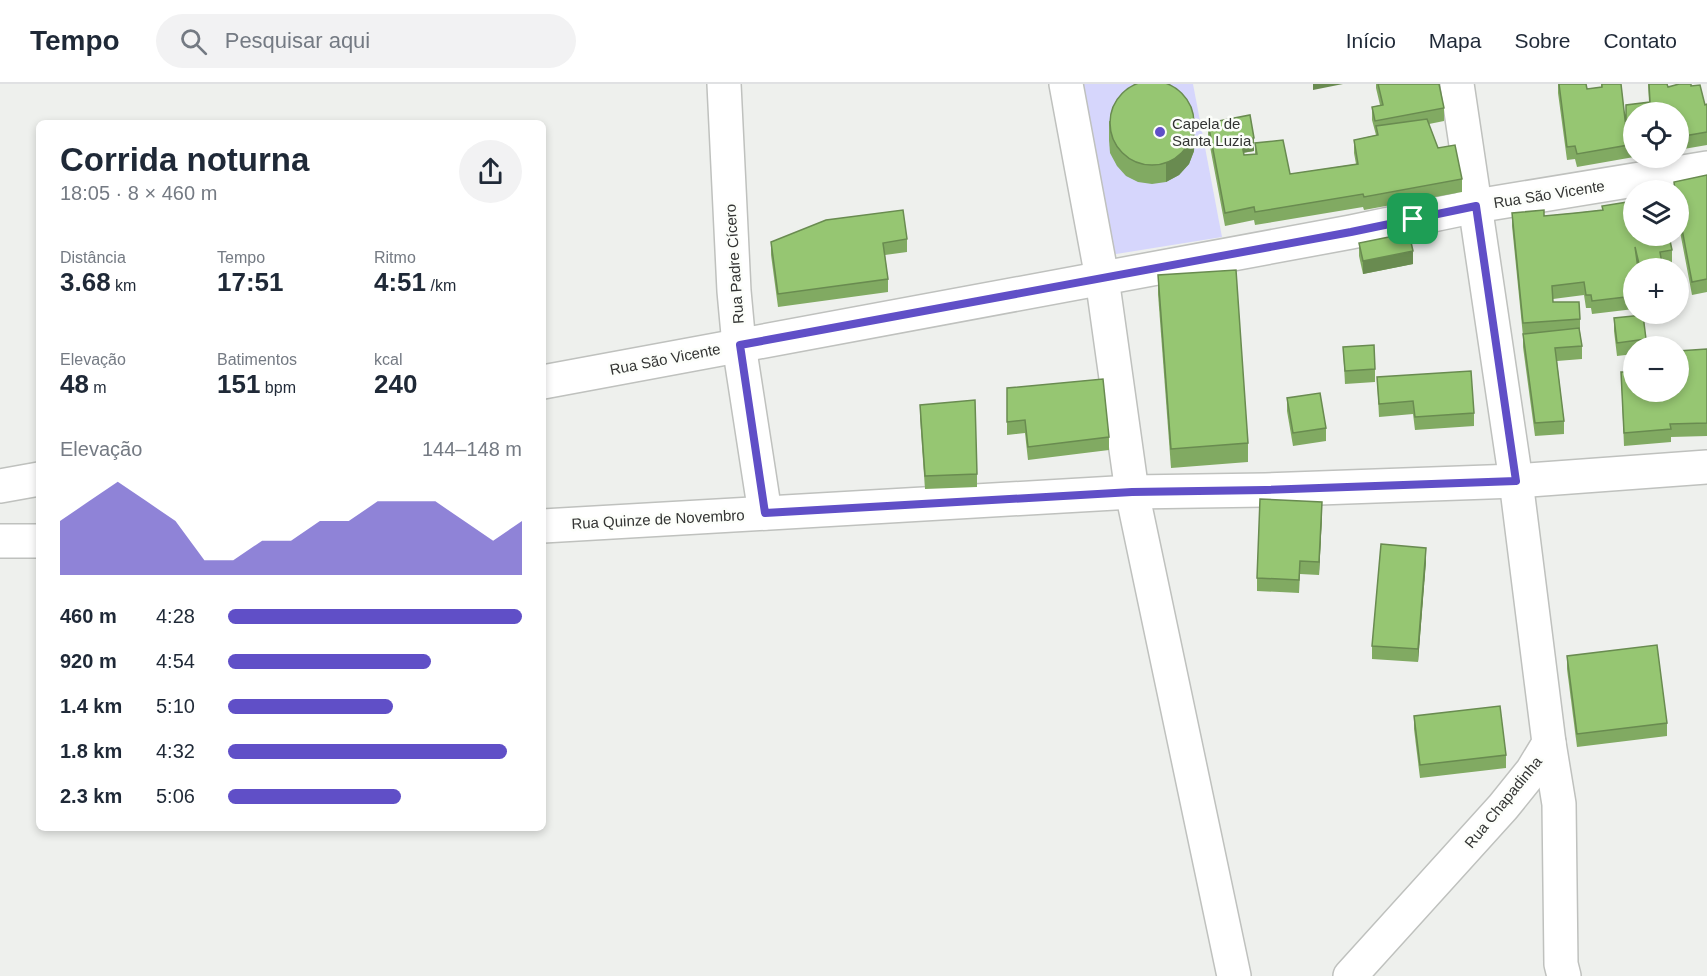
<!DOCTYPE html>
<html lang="pt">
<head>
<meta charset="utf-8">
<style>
  body { margin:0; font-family:Helvetica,sans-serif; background:#f2f2f3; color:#1f2937; height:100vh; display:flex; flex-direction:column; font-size:22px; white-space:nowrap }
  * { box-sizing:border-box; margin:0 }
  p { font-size:20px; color:#747a83 }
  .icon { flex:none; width:33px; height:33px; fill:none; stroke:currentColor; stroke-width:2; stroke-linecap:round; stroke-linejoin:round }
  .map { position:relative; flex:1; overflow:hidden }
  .details { position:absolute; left:36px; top:36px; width:510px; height:711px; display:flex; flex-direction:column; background:#fff; border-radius:9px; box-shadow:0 3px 9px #0003 }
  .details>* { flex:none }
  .tools { position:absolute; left:1623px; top:18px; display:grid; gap:12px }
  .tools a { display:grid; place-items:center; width:66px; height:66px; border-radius:50%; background:#fff; box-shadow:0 3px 9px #0003; font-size:30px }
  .pin { position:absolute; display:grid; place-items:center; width:51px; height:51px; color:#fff; margin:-26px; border-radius:12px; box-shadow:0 3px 9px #0006 }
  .round { display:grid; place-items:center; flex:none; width:63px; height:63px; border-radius:32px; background:#f2f2f3 }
  .headline { display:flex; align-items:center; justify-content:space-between; height:102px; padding:0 24px }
  h1 { font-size:33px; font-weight:700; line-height:45px }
  .stats { display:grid; grid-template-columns:repeat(3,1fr); gap:9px; height:102px; padding:6px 24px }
  .stats div { display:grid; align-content:center }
  .stats b { font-size:26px; font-weight:700 }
  .stats small { font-size:16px; font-weight:400 }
  .stats p { font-size:16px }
  .chart { height:168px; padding:12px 24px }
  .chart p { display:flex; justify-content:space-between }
  .chart svg { width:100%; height:108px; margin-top:6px; fill:#604fc7; opacity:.7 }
  ul { padding:0 24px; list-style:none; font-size:20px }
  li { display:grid; grid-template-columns:96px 72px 1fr; align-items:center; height:45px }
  li i { height:15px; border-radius:8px; background:#604fc7 }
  header { display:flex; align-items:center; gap:36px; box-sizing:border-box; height:84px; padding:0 30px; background:#fff; border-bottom:2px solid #e0e1e3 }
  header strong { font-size:28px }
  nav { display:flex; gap:33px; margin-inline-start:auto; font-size:21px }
  .search { width:420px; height:54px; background:#f2f2f3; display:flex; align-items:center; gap:15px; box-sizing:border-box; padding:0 21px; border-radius:33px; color:#747a83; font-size:22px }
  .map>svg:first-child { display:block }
  .green { fill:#d6d6fc }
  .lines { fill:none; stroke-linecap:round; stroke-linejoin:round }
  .minor-casing { stroke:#bfc1be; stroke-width:36 }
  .minor { stroke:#fff; stroke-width:33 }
  .wall { fill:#81aa62 }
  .shaded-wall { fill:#698b50 }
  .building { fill:#96c672; stroke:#698b50; stroke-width:1.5 }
  .route-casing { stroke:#fff; stroke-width:12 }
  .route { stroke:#604fc7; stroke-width:8 }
  .poi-dot { fill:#604fc7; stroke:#fcfefa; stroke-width:2 }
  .labels { text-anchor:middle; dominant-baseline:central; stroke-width:5; stroke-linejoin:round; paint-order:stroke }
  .poi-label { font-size:15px; fill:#333433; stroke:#fcfefa; text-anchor:start }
  .street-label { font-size:15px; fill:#333433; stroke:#fcfefa }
</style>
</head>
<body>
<header>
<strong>Tempo</strong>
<div class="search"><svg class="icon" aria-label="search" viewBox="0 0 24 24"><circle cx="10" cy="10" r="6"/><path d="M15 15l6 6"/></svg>Pesquisar aqui</div>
<nav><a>Início</a><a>Mapa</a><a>Sobre</a><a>Contato</a></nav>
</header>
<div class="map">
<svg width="1707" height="892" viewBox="0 0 1707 892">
  <rect width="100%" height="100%" fill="#eef0ed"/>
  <polygon class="green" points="1082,0 1193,0 1222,153 1110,171"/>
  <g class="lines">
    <g class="minor-casing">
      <g id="minor">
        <polyline points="724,0 734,207 739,261 765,429"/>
        <polyline points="1066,0 1102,194 1132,408 1234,892"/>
        <polyline points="543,298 1351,148 1476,122 1707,84"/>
        <polyline points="0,402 39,395"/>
        <polyline points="543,442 1132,408 1265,406 1516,397 1707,383"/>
        <polyline points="0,457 39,457"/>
        <polyline points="1549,659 1559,720 1561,880 1564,892"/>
        <polyline points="1350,892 1503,723 1532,687 1549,659 1516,397 1457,0"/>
      </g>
    </g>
    <use href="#minor" class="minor"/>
  </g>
  <g class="wall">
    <polygon points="1376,0 1439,0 1444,24 1444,37 1429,40 1438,64 1462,95 1462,108 1364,126 1363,123 1255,141 1254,136 1225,142 1208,52 1208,39 1254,67 1243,69 1244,71 1255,70 1255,59 1290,90 1356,80 1354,69 1354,56 1376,51 1372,36 1372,23 1380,21 1376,4"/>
    <polygon points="1558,0 1586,0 1587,5 1601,3 1601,0 1621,0 1626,43 1626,21 1649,18 1648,0 1667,0 1668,3 1678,0 1691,0 1691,2 1700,1 1705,21 1707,20 1707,61 1678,66 1678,28 1634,28 1634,73 1577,83 1575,75 1567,76 1558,9"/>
    <polygon points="1109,37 1195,52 1194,67 1189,80 1179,91 1166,98 1152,100 1138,98 1126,92 1117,82 1110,69 1109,56"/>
    <polygon points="1707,91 1707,208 1692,211 1678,137 1678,106 1674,106 1674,98"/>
    <polygon points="1602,122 1672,166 1672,179 1662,180 1662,184 1634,184 1634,225 1592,230 1591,224 1586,224 1584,211 1553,215 1553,218 1580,235 1580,248 1582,262 1582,275 1557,277 1564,337 1564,350 1535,352 1523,263 1523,252 1512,142 1512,129 1544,132 1602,126"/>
    <polygon points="907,155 907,168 885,171 888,195 888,208 778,223 771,171 771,158"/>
    <polygon points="1359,159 1413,180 1363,190 1359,172"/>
    <polygon points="1158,191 1248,359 1248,378 1171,384 1158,210"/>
    <polygon points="1614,234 1646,255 1646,262 1634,262 1634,270 1617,272 1614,247"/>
    <polygon points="1343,263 1375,285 1375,298 1345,300"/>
    <polygon points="1707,265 1707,352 1671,353 1671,358 1624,362 1621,288 1634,308 1678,308"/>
    <polygon points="1377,293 1474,329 1474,342 1415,346 1413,330 1379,333"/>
    <polygon points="1007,304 1109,353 1109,366 1028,376 1025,349 1007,351"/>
    <polygon points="1287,314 1326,344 1326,357 1293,362 1287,327"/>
    <polygon points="920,321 977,390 977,403 925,405 920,334"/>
    <polygon points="1322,431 1319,491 1300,490 1299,509 1257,507 1257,494"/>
    <polygon points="1426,477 1418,578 1372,575 1372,562"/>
    <polygon points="1567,572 1667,639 1667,652 1577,663 1567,585"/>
    <polygon points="1414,632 1506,671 1506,684 1420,694 1414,645"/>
  </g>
  <g class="shaded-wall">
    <polygon points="1313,0 1343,0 1313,6"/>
    <polygon points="1195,34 1194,67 1189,80 1179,91 1166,98 1166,79"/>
    <polygon points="1254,54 1254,67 1241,69 1241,56"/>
    <polygon points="1413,167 1413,180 1363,190 1363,177"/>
    <polygon points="1322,418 1322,431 1319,491 1319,478"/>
    <polygon points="1426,464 1426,477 1418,578 1418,565"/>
  </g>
  <g class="building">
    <circle cx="1152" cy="39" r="42"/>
    <polygon points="1378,0 1439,0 1444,24 1375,37 1372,23 1383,21"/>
    <polygon points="1559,0 1586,0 1587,5 1602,3 1602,0 1621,0 1626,44 1626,21 1650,18 1649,0 1667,0 1668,3 1679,0 1691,0 1691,2 1700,1 1705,21 1707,20 1707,48 1678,53 1678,28 1634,28 1634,60 1577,70 1575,62 1567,63"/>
    <polygon points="1250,31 1254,54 1241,56 1244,71 1257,70 1255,59 1283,56 1290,90 1358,80 1354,56 1378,51 1376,42 1427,35 1438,64 1455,61 1462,95 1364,113 1363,110 1255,128 1254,123 1225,129 1208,39"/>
    <polygon points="1707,91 1707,195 1692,198 1678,124 1678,106 1675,106 1674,98"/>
    <polygon points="1634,117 1634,152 1669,152 1672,166 1660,168 1662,180 1640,184 1635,163 1638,184 1634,184 1634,212 1592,217 1591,211 1586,211 1584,198 1552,202 1553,218 1579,218 1580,235 1523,239 1512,129 1544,126 1544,132 1576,129 1603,126 1602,122"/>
    <polygon points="903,126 907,155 883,159 888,195 778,210 771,158 826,136"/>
    <polygon points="1409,149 1413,167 1363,177 1359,159"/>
    <polygon points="1236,186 1248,359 1171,365 1158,191"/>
    <polygon points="1643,231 1646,255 1617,259 1614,234"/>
    <polygon points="1579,244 1582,262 1555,264 1564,337 1535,339 1523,250"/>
    <polygon points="1374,261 1375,285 1345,287 1343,263"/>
    <polygon points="1707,265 1707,339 1670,340 1671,345 1624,349 1621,288 1634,288 1634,308 1678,308 1678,267"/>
    <polygon points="1471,287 1474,329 1415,333 1413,317 1379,320 1377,293"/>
    <polygon points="1103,295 1109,353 1028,363 1025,336 1007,338 1007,304"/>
    <polygon points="1320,309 1326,344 1293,349 1287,314"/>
    <polygon points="975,316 977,390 925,392 920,321"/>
    <polygon points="1260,415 1322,418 1319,478 1300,477 1299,496 1257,494"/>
    <polygon points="1381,460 1426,464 1418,565 1372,562"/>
    <polygon points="1657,561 1667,639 1577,650 1567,572"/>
    <polygon points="1500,622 1506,671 1420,681 1414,632"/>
  </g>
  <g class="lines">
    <g class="route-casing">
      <polygon id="route" points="1476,122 1516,397 1265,406 1132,408 765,429 740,261 1351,148"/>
    </g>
    <use href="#route" class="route"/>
  </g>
  <circle class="poi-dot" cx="1160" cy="48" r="6"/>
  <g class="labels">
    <g class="poi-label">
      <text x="1172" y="39">Capela de<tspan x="1172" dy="17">Santa Luzia</tspan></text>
    </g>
    <g class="street-label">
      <text transform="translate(1549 110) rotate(-9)">Rua São Vicente</text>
      <text transform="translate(734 180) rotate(-94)">Rua Padre Cícero</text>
      <text transform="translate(665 275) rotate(-11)">Rua São Vicente</text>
      <text transform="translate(658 435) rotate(-3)">Rua Quinze de Novembro</text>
      <text transform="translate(1503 718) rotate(-51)">Rua Chapadinha</text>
    </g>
  </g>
</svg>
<div class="tools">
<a><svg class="icon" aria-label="locate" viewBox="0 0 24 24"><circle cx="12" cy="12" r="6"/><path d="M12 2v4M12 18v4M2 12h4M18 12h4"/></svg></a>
<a><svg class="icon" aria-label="layers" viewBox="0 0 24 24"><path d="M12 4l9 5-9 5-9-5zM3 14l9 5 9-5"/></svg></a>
<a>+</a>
<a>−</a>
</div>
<div class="pin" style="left:1413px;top:135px;background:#1e9e55"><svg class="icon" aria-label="arrive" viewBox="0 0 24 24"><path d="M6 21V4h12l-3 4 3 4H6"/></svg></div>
<section class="details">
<div class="headline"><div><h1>Corrida noturna</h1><p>18:05 · 8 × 460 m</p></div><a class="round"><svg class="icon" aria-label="share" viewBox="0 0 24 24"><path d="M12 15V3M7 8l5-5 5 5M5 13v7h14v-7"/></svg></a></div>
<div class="stats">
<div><p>Distância</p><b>3.68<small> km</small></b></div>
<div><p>Tempo</p><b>17:51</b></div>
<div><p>Ritmo</p><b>4:51<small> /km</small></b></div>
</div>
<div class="stats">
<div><p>Elevação</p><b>48<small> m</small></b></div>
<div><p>Batimentos</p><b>151<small> bpm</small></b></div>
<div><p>kcal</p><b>240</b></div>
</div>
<div class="chart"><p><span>Elevação</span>144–148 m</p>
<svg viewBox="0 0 160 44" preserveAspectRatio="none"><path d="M0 44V22L10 14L20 6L30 14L40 22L50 38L60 38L70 30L80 30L90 22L100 22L110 14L120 14L130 14L140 22L150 30L160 22V44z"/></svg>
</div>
<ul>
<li><b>460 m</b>4:28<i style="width:100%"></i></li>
<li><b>920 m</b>4:54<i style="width:69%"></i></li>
<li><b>1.4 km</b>5:10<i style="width:56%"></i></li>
<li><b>1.8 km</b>4:32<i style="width:95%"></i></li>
<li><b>2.3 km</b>5:06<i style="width:59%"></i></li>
</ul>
</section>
</div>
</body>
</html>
